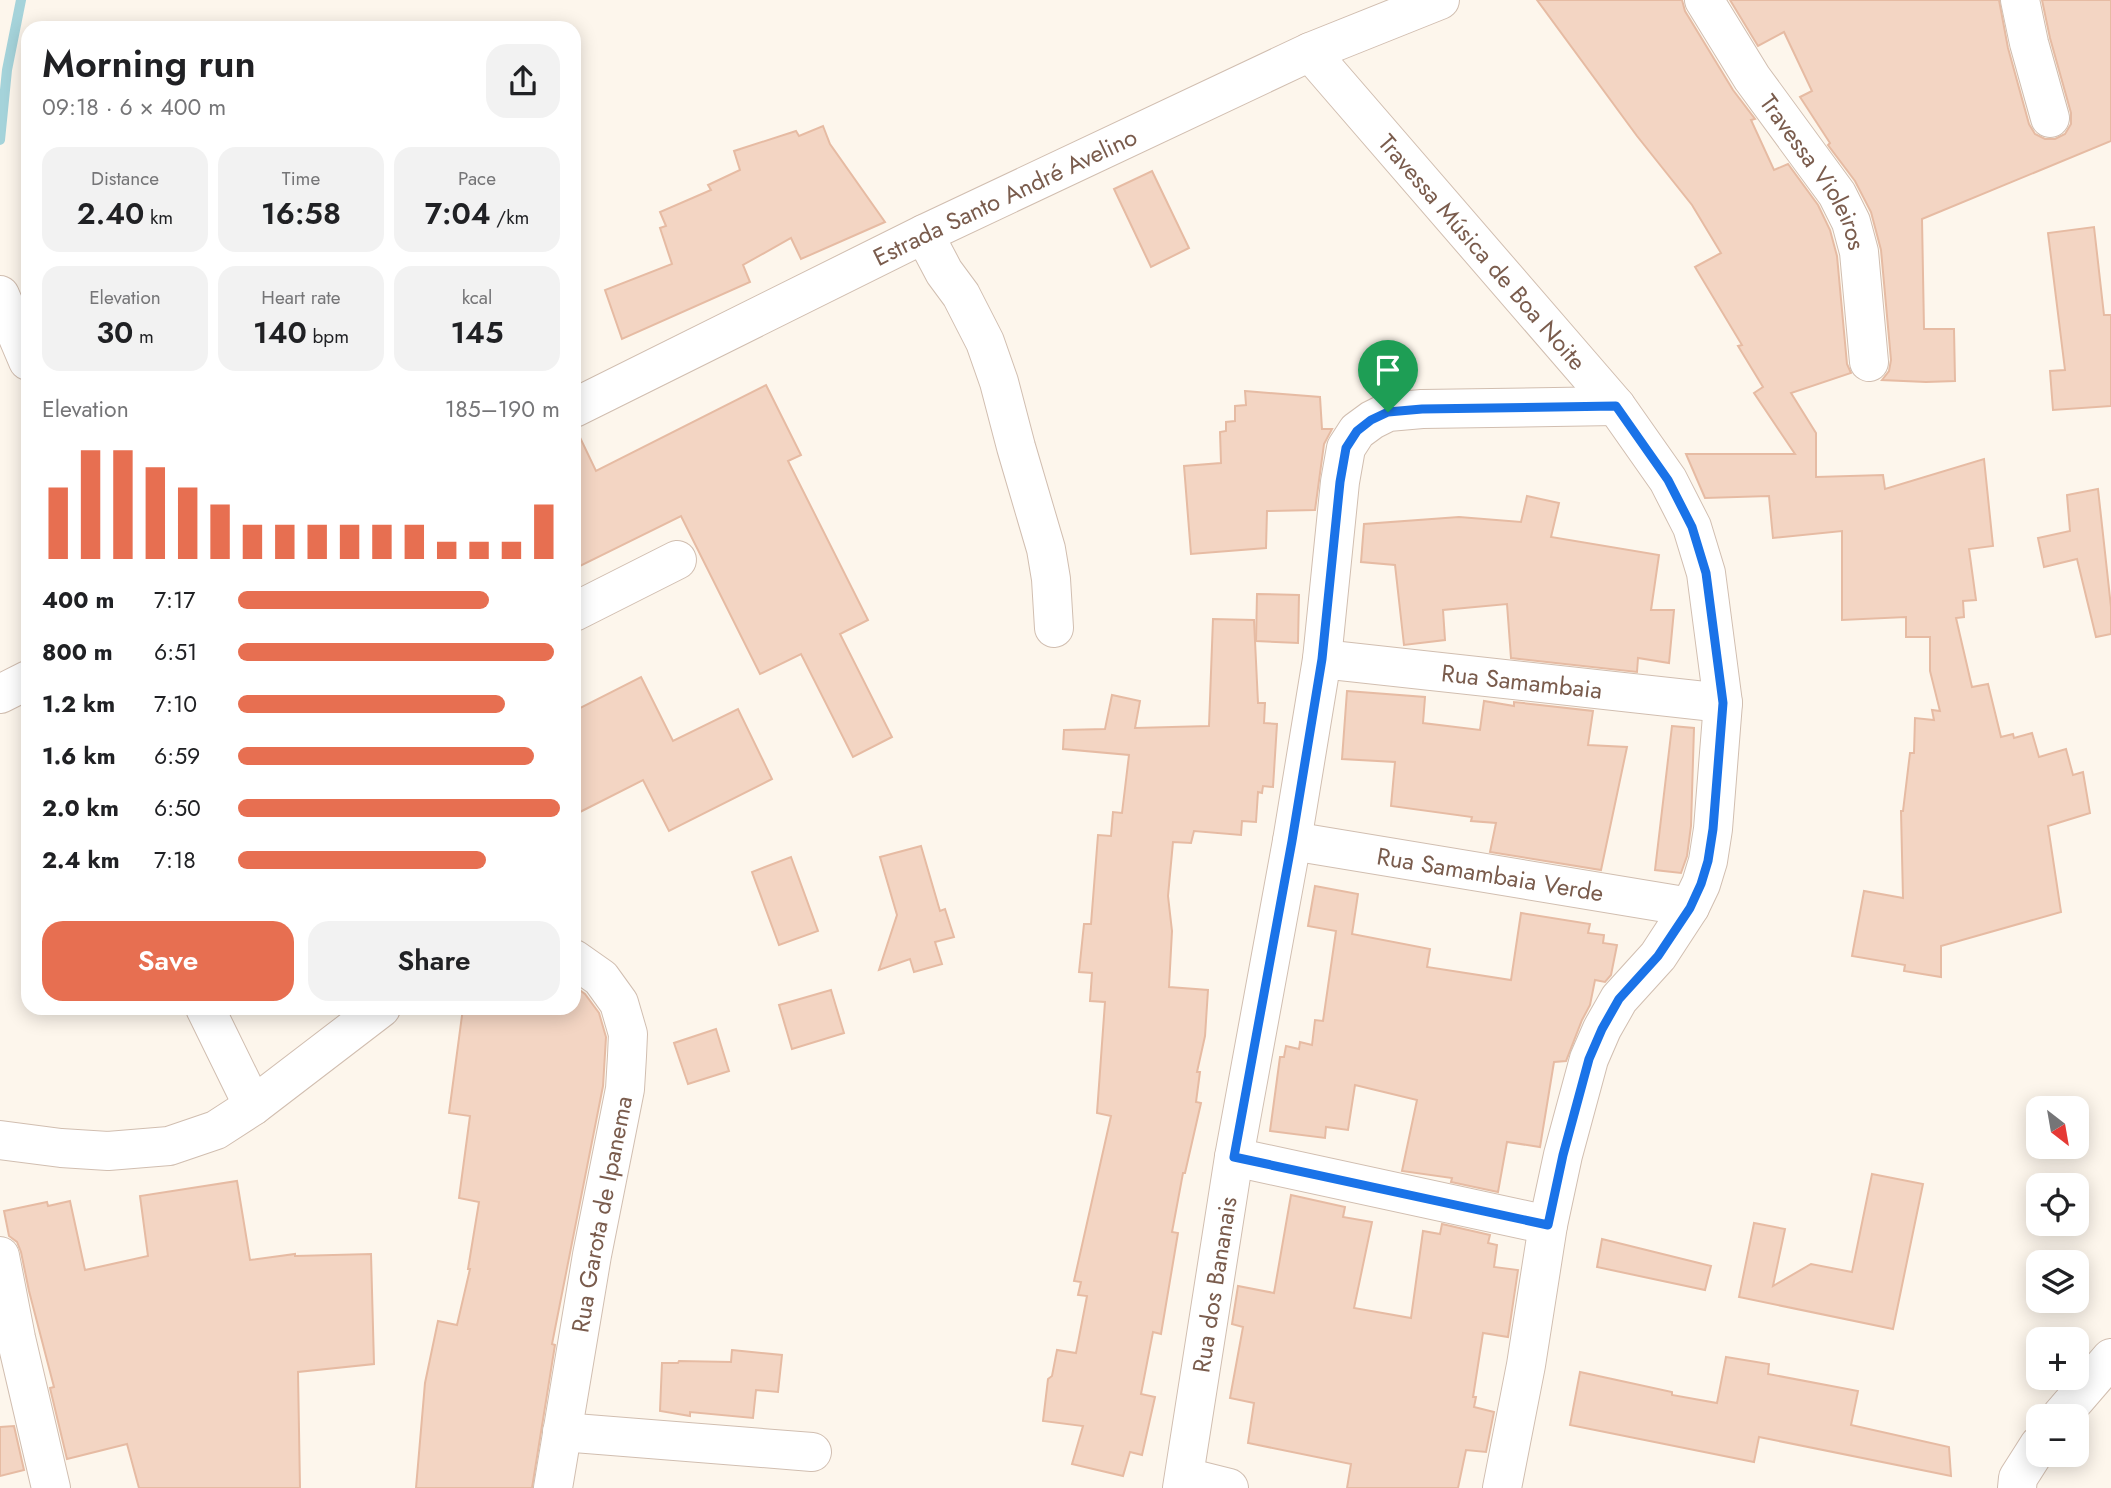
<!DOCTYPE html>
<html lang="en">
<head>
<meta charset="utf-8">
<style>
  body { margin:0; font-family:Jost,sans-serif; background:#f2f2f2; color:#202124; height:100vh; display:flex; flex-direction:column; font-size:26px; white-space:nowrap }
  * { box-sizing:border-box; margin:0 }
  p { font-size:23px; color:#757577 }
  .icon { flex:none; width:38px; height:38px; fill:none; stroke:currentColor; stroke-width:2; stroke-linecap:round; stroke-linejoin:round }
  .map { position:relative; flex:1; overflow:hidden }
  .panel { position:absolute; left:21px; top:21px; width:560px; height:994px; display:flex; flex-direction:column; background:#fff; border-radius:21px; box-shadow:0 4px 18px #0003 }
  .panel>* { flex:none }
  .needle { width:46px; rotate:149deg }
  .fabs { position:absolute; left:2026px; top:1096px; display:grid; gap:14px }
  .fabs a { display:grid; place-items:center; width:63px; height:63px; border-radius:14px; background:#fff; box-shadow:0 4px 18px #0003; font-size:35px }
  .pin { position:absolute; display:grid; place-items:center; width:60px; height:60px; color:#fff; margin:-72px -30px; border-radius:50% 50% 50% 0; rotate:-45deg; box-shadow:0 0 7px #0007 }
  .pin .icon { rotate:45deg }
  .round { display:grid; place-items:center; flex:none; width:74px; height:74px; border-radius:21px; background:#f2f2f2 }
  .summary { display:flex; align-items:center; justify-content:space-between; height:119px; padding:0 21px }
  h1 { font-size:38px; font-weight:600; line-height:52px }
  .stats { display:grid; grid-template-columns:repeat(3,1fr); gap:10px; height:119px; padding:7px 21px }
  .stats div { display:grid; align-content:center; border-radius:18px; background:#f2f2f2; text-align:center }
  .stats b { font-size:30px; font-weight:600 }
  .stats small { font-size:19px; font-weight:400 }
  .stats p { font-size:19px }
  .chart { height:196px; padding:14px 21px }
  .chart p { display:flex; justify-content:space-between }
  .chart svg { width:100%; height:126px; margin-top:7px; stroke:#e76f51; stroke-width:6 }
  .primary-button { display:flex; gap:14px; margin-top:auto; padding:14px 21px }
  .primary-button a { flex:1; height:80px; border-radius:21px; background:#e76f51; color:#fff; font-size:28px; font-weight:600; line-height:80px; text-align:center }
  .primary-button a+a { background:#f2f2f2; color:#202124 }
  ul { padding:0 21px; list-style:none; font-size:23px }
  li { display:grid; grid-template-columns:112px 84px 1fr; align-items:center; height:52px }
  li i { height:18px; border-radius:9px; background:#e76f51 }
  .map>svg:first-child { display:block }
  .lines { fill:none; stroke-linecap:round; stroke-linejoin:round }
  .stream { stroke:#a5d3da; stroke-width:10 }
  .building { fill:#f3d5c3; stroke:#e6bba3; stroke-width:2 }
  .minor-casing { stroke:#d1beb0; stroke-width:40 }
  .minor { stroke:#fff; stroke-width:38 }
  .route-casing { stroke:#fff; stroke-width:14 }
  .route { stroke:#1a73e8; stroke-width:9 }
  .labels { text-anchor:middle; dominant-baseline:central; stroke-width:5; stroke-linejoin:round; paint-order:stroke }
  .street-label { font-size:24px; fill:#7a5c4d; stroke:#fffaf3 }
</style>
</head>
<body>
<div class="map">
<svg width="2111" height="1488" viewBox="0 0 2111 1488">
  <rect width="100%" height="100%" fill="#fdf6ec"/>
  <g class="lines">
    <polyline class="stream" points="0,140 7,70 21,0"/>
  </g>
  <g class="building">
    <polygon points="1537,0 1682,0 1685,11 1733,90 1755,119 1751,120 1774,170 1788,164 1818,205 1830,230 1837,256 1847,364 1851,373 1791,393 1816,433 1816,477 1883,475 1885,489 1984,459 1993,546 1969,549 1976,600 1963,601 1964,617 1956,618 1972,687 1988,684 2001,737 2013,734 2014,738 2032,733 2039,757 2066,749 2073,775 2083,772 2090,813 2048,826 2061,912 1941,946 1941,977 1904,971 1905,965 1852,956 1864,891 1903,898 1901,811 1903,811 1910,753 1914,753 1915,718 1934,720 1932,710 1940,711 1930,671 1930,637 1906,637 1906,617 1842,620 1842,531 1773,538 1769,496 1705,498 1686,454 1795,454 1754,393 1763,387 1738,346 1742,345 1695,267 1721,253 1692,205 1637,136"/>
    <polygon points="1730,0 1999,0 2008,48 2029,124 2035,134 2045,139 2055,139 2065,134 2071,124 2071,113 2050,38 2042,0 2111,0 2111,141 1922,219 1924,329 1954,329 1955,381 1926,382 1882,380 1889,371 1891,360 1881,250 1871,212 1855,181 1828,145 1830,143 1800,97 1812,91 1784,32 1758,46"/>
    <polygon points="823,126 830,144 885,222 801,259 791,238 743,265 750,282 622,339 605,290 672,264 660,228 666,226 660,212 711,190 708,185 740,170 734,151 796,131 799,136"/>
    <polygon points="1152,171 1189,248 1151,267 1114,189"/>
    <polygon points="2094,227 2104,315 2111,315 2111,406 2053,410 2050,371 2065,370 2048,233"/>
    <polygon points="766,385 801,455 788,461 868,620 840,634 892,737 853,757 801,654 760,674 681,516 574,569 574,430 576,429 596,471"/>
    <polygon points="1245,391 1320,397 1322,429 1332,429 1324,444 1315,510 1267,511 1266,548 1191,554 1184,466 1221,463 1220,432 1226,431 1226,422 1235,421 1235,406 1246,405"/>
    <polygon points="2098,489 2111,607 2111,634 2096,637 2077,559 2044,567 2038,538 2070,531 2067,495"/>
    <polygon points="1527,496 1559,503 1551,537 1659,555 1651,610 1674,610 1669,663 1638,658 1637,672 1511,658 1507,604 1443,610 1445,640 1404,645 1395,565 1361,562 1364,524 1459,517 1521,522"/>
    <polygon points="1257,594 1299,595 1298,643 1256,641"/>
    <polygon points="1213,619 1254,620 1258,703 1265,703 1264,723 1277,724 1273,787 1263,786 1262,793 1258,792 1256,822 1242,821 1241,835 1194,831 1191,843 1173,842 1168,896 1172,931 1169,987 1208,990 1205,1036 1197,1072 1200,1072 1196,1102 1201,1103 1185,1173 1183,1173 1172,1232 1178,1233 1161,1334 1153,1332 1141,1394 1155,1397 1142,1455 1130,1452 1123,1476 1072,1464 1083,1426 1043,1421 1048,1379 1052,1376 1057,1350 1076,1353 1087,1296 1078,1295 1081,1282 1074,1281 1111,1116 1097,1113 1105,1002 1090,1001 1092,973 1079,972 1084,924 1091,924 1098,835 1111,836 1113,812 1122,813 1129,755 1063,749 1064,730 1105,729 1112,695 1140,701 1135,728 1209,726"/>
    <polygon points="641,677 673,741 738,709 772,779 669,831 643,780 574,815 574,711"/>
    <polygon points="1347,691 1425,697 1423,723 1480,730 1484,701 1514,706 1514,702 1593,711 1588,745 1627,747 1601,870 1490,852 1496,823 1471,821 1472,817 1391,806 1395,762 1342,759"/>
    <polygon points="1672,726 1694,728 1691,826 1687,856 1681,873 1655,870"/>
    <polygon points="921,846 940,911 945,909 954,937 935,942 942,964 914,972 910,959 879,970 897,915 880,857"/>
    <polygon points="791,857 818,931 779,945 752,872"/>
    <polygon points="1315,886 1358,894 1352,934 1430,949 1427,967 1511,980 1521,913 1590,924 1588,933 1604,935 1603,943 1617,945 1611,975 1605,982 1595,980 1590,1005 1582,1020 1566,1061 1554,1062 1540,1147 1507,1142 1498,1192 1451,1182 1452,1178 1402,1171 1417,1100 1355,1085 1348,1130 1326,1127 1325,1138 1270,1131 1280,1057 1284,1057 1286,1046 1299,1049 1300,1042 1312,1045 1315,1020 1323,1021 1336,931 1308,926"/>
    <polygon points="574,986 585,994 599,1013 606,1037 603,1086 552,1344 555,1345 532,1488 416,1488 425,1383 438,1321 457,1325 470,1269 468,1269 479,1202 459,1198 470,1116 449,1113 463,1008 574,1008"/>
    <polygon points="831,990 844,1033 792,1049 779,1005"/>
    <polygon points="716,1029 729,1071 688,1084 674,1043"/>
    <polygon points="1872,1174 1923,1184 1893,1329 1739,1297 1754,1223 1785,1229 1773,1286 1811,1264 1852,1272"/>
    <polygon points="237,1181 250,1260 295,1254 295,1256 371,1254 374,1364 298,1372 300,1488 139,1488 127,1444 67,1459 50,1388 54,1387 29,1291 21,1252 17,1242 9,1236 4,1211 47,1202 48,1206 70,1201 85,1270 148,1256 140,1196"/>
    <polygon points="1291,1195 1345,1207 1343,1217 1372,1222 1354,1308 1411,1318 1423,1231 1440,1234 1442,1224 1490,1235 1488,1243 1497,1245 1494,1267 1518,1270 1508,1337 1483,1333 1473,1397 1476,1397 1474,1407 1494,1412 1486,1452 1466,1450 1458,1488 1347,1488 1351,1464 1248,1443 1254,1403 1230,1398 1243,1327 1232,1324 1238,1286 1274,1293"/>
    <polygon points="1602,1239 1711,1266 1705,1290 1597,1267"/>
    <polygon points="732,1350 782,1355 778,1392 756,1390 753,1418 690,1412 690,1416 660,1411 662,1363 678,1363 679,1361 731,1362"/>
    <polygon points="1726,1357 1769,1364 1768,1374 1858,1391 1851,1425 1949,1447 1951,1476 1759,1437 1754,1462 1570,1425 1580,1372 1672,1392 1672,1395 1717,1403"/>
    <polygon points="14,1426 24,1470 0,1476 0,1427"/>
  </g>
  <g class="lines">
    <g class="minor-casing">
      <g id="minor">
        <path id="s1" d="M1704 0 1752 78 1837 194 1851 222 1859 252 1869 362"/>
        <polyline points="2020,0 2029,43 2050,118"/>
        <path id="s2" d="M1310 52 1616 406 1668 480 1692 527 1706 573 1723 703 1713 829 1708 861 1701 884 1690 907 1658 956 1619 999 1602 1029 1589 1059 1563 1155 1548 1225 1526 1365 1502 1488"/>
        <polyline points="924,234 944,272 961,295 985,342 999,382 1016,447 1046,549 1051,579 1054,628"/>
        <polyline points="0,295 28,361"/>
        <path id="s3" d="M574 408 924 234 1310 52 1440 0"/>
        <polyline points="574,612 677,560"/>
        <path id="s4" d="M1322 659 1723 703"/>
        <polyline points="0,694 28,680"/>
        <path id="s5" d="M1292 841 1690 907"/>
        <polyline points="205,1008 253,1106"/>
        <polyline points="0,1140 61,1148 108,1151 169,1146 216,1130 253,1106 381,1008"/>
        <polyline points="1234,1157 1548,1225"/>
        <polyline points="0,1256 16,1338 51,1488"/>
        <polyline points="2061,1416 2111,1358"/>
        <polyline points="562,1432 812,1452"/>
        <polyline points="1185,1477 1229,1488"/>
        <path id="s6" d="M553 1488 592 1255 625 1089 627 1056 628 1034 619 1003 601 978 574 959"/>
        <path id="s7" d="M1182 1488 1234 1157 1292 841 1322 659 1340 482 1346 448 1357 431 1372 420 1388 412 1422 409 1616 406"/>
        <polyline points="2017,1488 2018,1478 2039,1445"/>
      </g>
    </g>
    <use href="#minor" class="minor"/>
  </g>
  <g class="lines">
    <g class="route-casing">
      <polygon id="route" points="1616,406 1668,480 1692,527 1706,573 1723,703 1713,829 1708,861 1701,884 1690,908 1658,956 1619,999 1602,1029 1589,1059 1563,1155 1548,1225 1234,1157 1292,841 1322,659 1340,482 1346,448 1357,431 1371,420 1388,412 1422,409"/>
    </g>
    <use href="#route" class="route"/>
  </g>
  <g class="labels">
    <g class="street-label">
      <text stroke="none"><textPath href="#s1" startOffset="205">Travessa Violeiros</textPath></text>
      <text stroke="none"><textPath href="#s3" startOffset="480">Estrada Santo André Avelino</textPath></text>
      <text stroke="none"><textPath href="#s2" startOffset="264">Travessa Música de Boa Noite</textPath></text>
      <text stroke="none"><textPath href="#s4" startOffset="201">Rua Samambaia</textPath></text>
      <text stroke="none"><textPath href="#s5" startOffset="201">Rua Samambaia Verde</textPath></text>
      <text stroke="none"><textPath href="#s6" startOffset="278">Rua Garota de Ipanema</textPath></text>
      <text stroke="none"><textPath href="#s7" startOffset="206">Rua dos Bananais</textPath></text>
    </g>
  </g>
</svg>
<div class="fabs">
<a><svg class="needle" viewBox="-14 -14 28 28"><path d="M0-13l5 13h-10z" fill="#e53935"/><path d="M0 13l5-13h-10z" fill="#757577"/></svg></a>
<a><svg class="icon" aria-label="locate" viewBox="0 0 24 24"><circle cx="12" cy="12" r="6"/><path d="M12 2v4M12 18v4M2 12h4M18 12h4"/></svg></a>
<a><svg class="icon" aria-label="layers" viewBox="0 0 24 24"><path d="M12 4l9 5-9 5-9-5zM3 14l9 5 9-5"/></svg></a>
<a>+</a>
<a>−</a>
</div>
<div class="pin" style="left:1388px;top:412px;background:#1e9e55"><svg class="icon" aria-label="arrive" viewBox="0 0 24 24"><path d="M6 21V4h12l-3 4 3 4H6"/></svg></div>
<section class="panel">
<div class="summary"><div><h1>Morning run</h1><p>09:18 · 6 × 400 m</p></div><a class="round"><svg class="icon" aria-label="share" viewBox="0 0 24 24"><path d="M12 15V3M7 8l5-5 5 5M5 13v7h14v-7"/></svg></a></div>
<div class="stats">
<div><p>Distance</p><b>2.40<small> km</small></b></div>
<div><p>Time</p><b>16:58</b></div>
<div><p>Pace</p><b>7:04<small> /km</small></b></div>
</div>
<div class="stats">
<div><p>Elevation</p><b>30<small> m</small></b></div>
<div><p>Heart rate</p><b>140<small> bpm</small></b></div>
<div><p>kcal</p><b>145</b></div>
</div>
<div class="chart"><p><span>Elevation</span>185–190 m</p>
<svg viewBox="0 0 160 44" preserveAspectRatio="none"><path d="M5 44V19M15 44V6M25 44V6M35 44V12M45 44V19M55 44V25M65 44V32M75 44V32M85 44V32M95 44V32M105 44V32M115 44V32M125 44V38M135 44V38M145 44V38M155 44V25"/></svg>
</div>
<ul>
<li><b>400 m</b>7:17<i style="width:78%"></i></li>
<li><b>800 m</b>6:51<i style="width:98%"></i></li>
<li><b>1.2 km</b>7:10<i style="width:83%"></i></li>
<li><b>1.6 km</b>6:59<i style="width:92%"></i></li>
<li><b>2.0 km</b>6:50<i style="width:100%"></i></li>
<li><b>2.4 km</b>7:18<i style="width:77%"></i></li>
</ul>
<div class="primary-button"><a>Save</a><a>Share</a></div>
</section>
</div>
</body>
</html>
